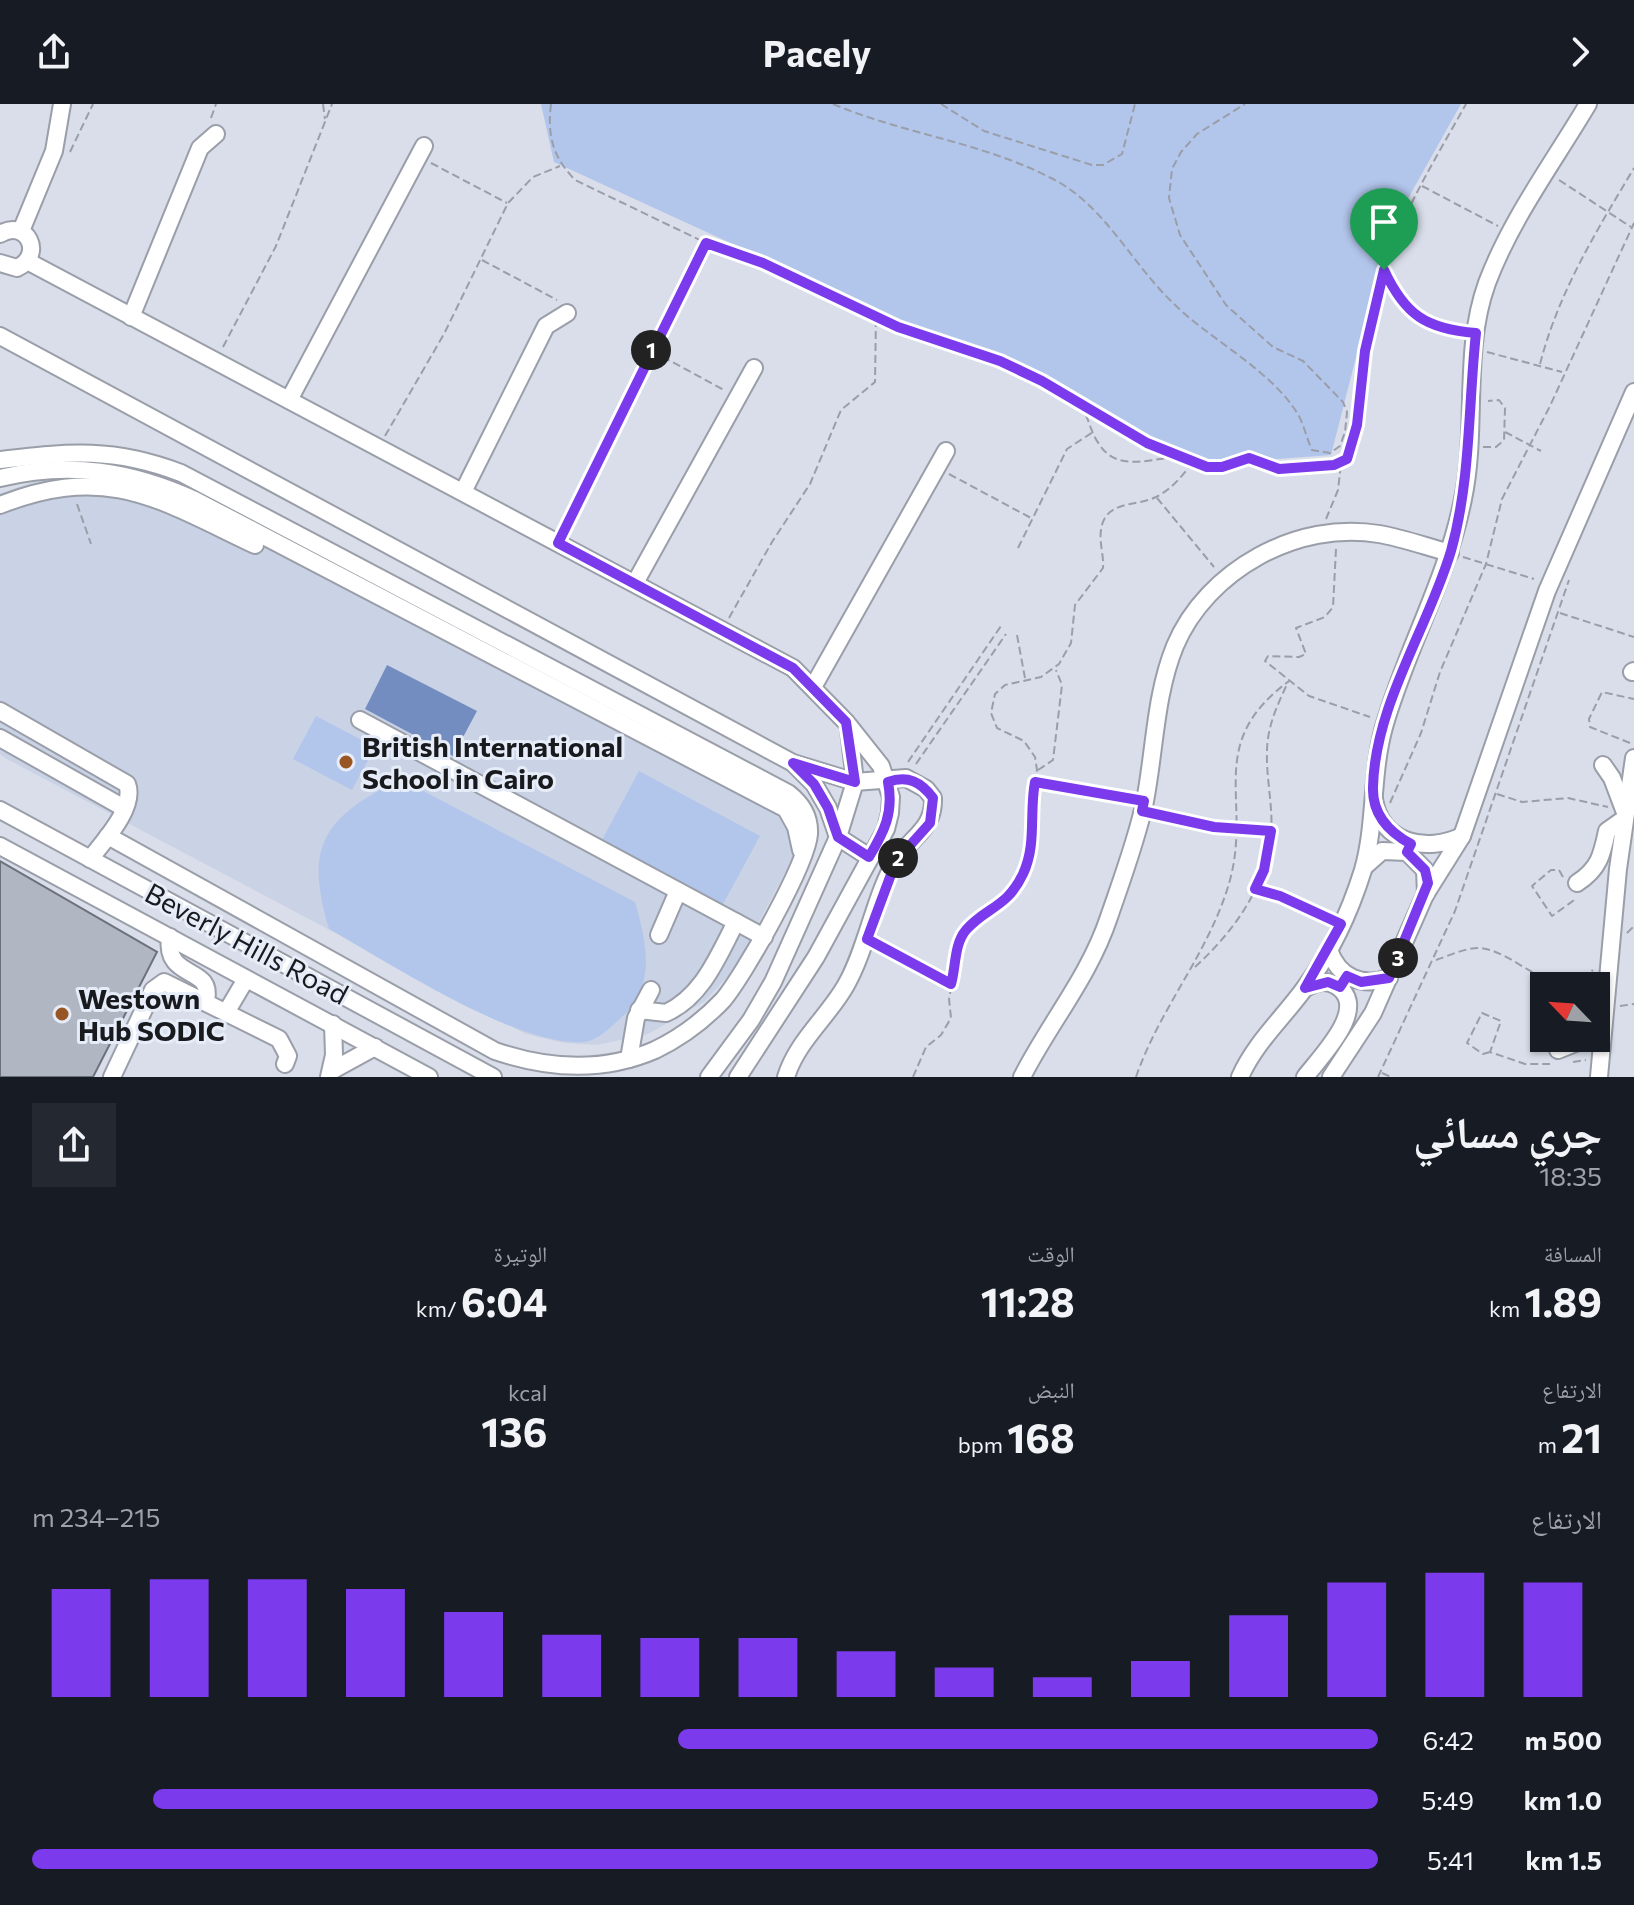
<!DOCTYPE html>
<html lang="ar">
<head>
<meta charset="utf-8">
<style>
  body { margin:0; font-family:Commissioner,"Noto Naskh Arabic",sans-serif; background:#242831; color:#f1f3f6; direction:rtl; height:100vh; display:flex; flex-direction:column; font-size:30px; white-space:nowrap }
  * { box-sizing:border-box; margin:0 }
  p { font-size:26px; color:#9ea1a6 }
  .icon { flex:none; width:44px; height:44px; fill:none; stroke:currentColor; stroke-width:2; stroke-linecap:round; stroke-linejoin:round }
  .map { position:relative; height:973px; overflow:hidden; direction:ltr }
  .drawer { display:flex; flex-direction:column; background:#171b24; flex:1 }
  .drawer>* { flex:none }
  .needle { width:52px; rotate:295deg }
  .buttons { position:absolute; left:1530px; top:868px; display:grid; gap:16px }
  .buttons a { display:grid; place-items:center; width:80px; height:80px; border-radius:0px; background:#171b24; box-shadow:0 2px 6px #0004; font-size:40px }
  .pin { position:absolute; display:grid; place-items:center; width:68px; height:68px; color:#fff; margin:-82px -34px; border-radius:50% 50% 50% 0; rotate:-45deg; box-shadow:0 0 8px #0007 }
  .pin .icon { rotate:45deg }
  .km { position:absolute; width:40px; height:40px; margin:-20px; border-radius:50%; background:#222; color:#fff; font-size:22px; line-height:40px; text-align:center }
  .round { display:grid; place-items:center; flex:none; width:84px; height:84px; border-radius:0px; background:#242831 }
  .summary { display:flex; align-items:center; justify-content:space-between; height:136px; padding:0 32px }
  h1 { font-size:44px; font-weight:700; line-height:60px }
  .stats { display:grid; grid-template-columns:repeat(3,1fr); gap:12px; height:136px; padding:8px 32px }
  .stats div { display:grid; align-content:center }
  .stats b { font-size:40px; font-weight:700 }
  .stats small { font-size:22px; font-weight:400 }
  .stats p { font-size:22px }
  .chart { height:224px; padding:16px 32px }
  .chart p { display:flex; justify-content:space-between }
  .chart svg { width:100%; height:144px; margin-top:8px; stroke:#7c3aed; stroke-width:6 }
  ul { padding:0 32px; list-style:none; font-size:26px }
  li { display:grid; grid-template-columns:128px 96px 1fr; align-items:center; height:60px }
  li i { height:20px; border-radius:10px; background:#7c3aed }
  header { display:flex; justify-content:space-between; align-items:center; height:104px; padding:0 32px; background:#171b24; font-size:36px; font-weight:700 }
  .map>svg:first-child { display:block }
  .built { fill:#cad3e5 }
  .green { fill:#b2c5eb }
  .water { fill:#748dc0 }
  .building { fill:#b1b7c2; stroke:#6c717b; stroke-width:2 }
  .lines { fill:none; stroke-linecap:round; stroke-linejoin:round }
  .minor-casing { stroke:#999ea9; stroke-width:20 }
  .path { stroke:#9a9ea8; stroke-width:2; stroke-dasharray:8 4; stroke-linecap:butt }
  .minor { stroke:#fff; stroke-width:16 }
  .route-casing { stroke:#fff; stroke-width:16 }
  .route { stroke:#7c3aed; stroke-width:10 }
  .poi-dot { fill:#985624; stroke:#e6ecf8; stroke-width:3 }
  .labels { text-anchor:middle; dominant-baseline:central; stroke-width:6; stroke-linejoin:round; paint-order:stroke }
  .poi-label { font-size:28px; font-weight:bold; fill:#181a1e; stroke:#e6ecf8; text-anchor:start }
  .street-label { font-size:28px; fill:#181a1e; stroke:#e6ecf8 }
</style>
</head>
<body>
<header><svg class="icon" aria-label="forward" viewBox="0 0 24 24"><path d="M9 5l7 7-7 7"/></svg>Pacely<svg class="icon" aria-label="share" viewBox="0 0 24 24"><path d="M12 15V3M7 8l5-5 5 5M5 13v7h14v-7"/></svg></header>
<div class="map">
<svg width="1634" height="973" viewBox="0 0 1634 973">
  <rect width="100%" height="100%" fill="#d9deea"/>
  <polygon class="built" points="83,372 170,390 784,714 796,748 733,867 704,898 648,930 597,941 564,939 526,930 5,654 0,650 0,389 34,378"/>
  <g class="green">
    <polygon points="541,0 1461,0 1387,132 1331,351 1212,360 554,58"/>
    <polygon points="316,612 375,643 352,686 293,655"/>
    <polygon points="639,667 760,732 723,800 602,736"/>
    <path d="M391 680H410L635 798C646 837 657 880 623 912 613 921 598 937 584 938 519 944 388 858 329 825 306 748 319 717 391 680Z"/>
  </g>
  <polygon class="water" points="387,561 477,607 453,652 365,605"/>
  <polygon class="building" points="0,757 157,848 93,973 0,973"/>
  <g class="lines">
    <g class="minor-casing">
      <g id="minor">
        <polyline points="21,127 54,47 62,0"/>
        <path d="M0 130C27 114 45 151 17 164L0 159"/>
        <polyline points="27,157 793,564 846,618 881,662 891,693 890,709 886,725 816,853 738,973"/>
        <polyline points="131,213 200,44 216,30"/>
        <path d="M0 232 793 659 855 678 906 674 926 685 933 694C934 725 912 732 897 755 875 789 868 842 846 881 828 913 797 937 786 973"/>
        <polyline points="289,296 424,42"/>
        <path d="M0 356C70 348 113 343 181 369L788 689C801 699 810 712 809 730 807 760 744 871 723 896 704 916 680 934 655 946 602 969 548 965 495 947L108 732"/>
        <path d="M0 374C70 357 131 367 195 396L786 705 796 723 801 746"/>
        <polyline points="463,388 546,222 567,209"/>
        <path d="M0 401C108 359 158 395 255 441"/>
        <polyline points="635,479 754,264"/>
        <polyline points="1632,568 1634,567"/>
        <polyline points="813,583 946,347"/>
        <path d="M0 607 127 680C136 703 104 737 90 755"/>
        <polyline points="360,616 764,833"/>
        <polyline points="0,634 124,704"/>
        <polyline points="795,661 814,680 828,704 838,733 869,753"/>
        <polyline points="1603,661 1612,674 1624,706"/>
        <path d="M1374 695C1381 740 1427 749 1462 732"/>
        <polyline points="0,706 493,973"/>
        <polyline points="0,742 429,973"/>
        <polyline points="1364,763 1382,747 1407,748 1425,766 1426,790"/>
        <path d="M1577 779C1599 765 1602 751 1607 727L1624 715"/>
        <polyline points="659,831 678,787"/>
        <path d="M170 833C164 877 214 861 206 896"/>
        <path d="M1329 846C1339 874 1362 883 1389 874"/>
        <path d="M1305 884C1315 879 1324 875 1335 881 1372 902 1321 952 1305 973"/>
        <path d="M639 906 666 909C703 892 718 852 736 818"/>
        <polyline points="227,907 246,875"/>
        <polyline points="1558,946 1588,934"/>
        <polyline points="629,955 636,914 651,886"/>
        <polyline points="333,966 375,943"/>
        <polyline points="112,973 153,886 164,878 279,935 288,952 285,960"/>
        <polyline points="329,973 334,951 333,920"/>
        <polyline points="709,973 751,916 773,878 838,733 855,678 849,625"/>
        <path d="M1022 973C1050 918 1089 873 1109 813 1122 775 1137 735 1145 697 1155 645 1155 591 1175 542 1207 466 1298 416 1379 430 1403 434 1427 443 1450 449"/>
        <path d="M1240 973C1255 939 1282 915 1304 885 1330 850 1350 808 1363 766 1376 721 1371 670 1384 623 1406 546 1447 475 1463 395 1478 324 1462 248 1487 179 1511 115 1553 59 1588 0"/>
        <polyline points="1331,973 1373,909 1425,791 1462,732 1547,487 1634,288"/>
        <polyline points="1599,973 1618,765 1634,654"/>
      </g>
    </g>
    <g class="path">
      <polyline points="323,0 325,15"/>
      <path d="M551 0C547 32 553 53 575 76L706 139 815 182 898 223 1000 257 1042 277 1147 339 1207 363H1222L1249 354 1279 365 1334 361 1351 349C1363 291 1365 232 1381 175 1399 113 1435 56 1466 0"/>
      <path d="M833 0C904 30 981 38 1051 74 1104 100 1131 159 1173 199 1210 236 1272 266 1299 312 1304 322 1307 335 1312 346L1330 349 1340 342 1345 328 1347 308 1343 298 1303 257 1273 243 1226 201 1180 131 1169 94 1172 65 1181 48 1197 30 1245 0"/>
      <polyline points="941,0 984,27 1092,61 1103,61 1122,50 1135,0"/>
      <polyline points="211,14 216,0"/>
      <polyline points="70,48 93,0"/>
      <polyline points="431,59 507,99"/>
      <polyline points="1559,76 1631,123"/>
      <polyline points="1422,82 1498,122"/>
      <polyline points="482,156 557,196"/>
      <path d="M1385 167C1400 199 1421 225 1458 228"/>
      <polyline points="223,243 276,142 332,0"/>
      <polyline points="652,247 724,286"/>
      <polyline points="1487,248 1562,268"/>
      <path d="M1540 260C1559 187 1596 128 1634 64"/>
      <path d="M1080 300C1089 313 1090 328 1099 340 1118 370 1153 353 1181 353"/>
      <polyline points="1505,328 1541,347"/>
      <polyline points="385,332 444,230 508,99 533,73 560,62"/>
      <polyline points="1483,343 1496,343 1504,336 1505,304 1499,296 1488,297"/>
      <polyline points="949,370 1031,414"/>
      <polyline points="1157,394 1214,463"/>
      <polyline points="77,400 91,440"/>
      <polyline points="1326,415 1338,386 1341,360"/>
      <polyline points="564,427 706,139"/>
      <polyline points="1018,444 1067,345 1093,328"/>
      <polyline points="1336,445 1333,503 1325,513 1296,524 1306,550 1299,553 1268,552 1265,557 1309,592 1370,613"/>
      <polyline points="1463,453 1534,475"/>
      <polyline points="1560,509 1634,533"/>
      <polyline points="729,514 772,438 810,380 841,306 875,278 876,211"/>
      <polyline points="1017,531 1025,574"/>
      <polyline points="1630,639 1590,623 1589,615 1602,588 1634,595"/>
      <polyline points="908,658 1001,522"/>
      <polyline points="916,660 1006,530"/>
      <polyline points="1038,666 1053,656 1062,581 1056,566"/>
      <polyline points="1036,678 1128,694"/>
      <polyline points="1497,690 1522,698 1568,694 1608,703"/>
      <polyline points="1390,699 1421,629 1440,568 1486,460 1502,395 1550,302 1634,119"/>
      <polyline points="1159,711 1214,723 1271,727"/>
      <polyline points="1563,773 1559,766 1551,766 1532,782 1552,812 1577,794"/>
      <polyline points="1256,785 1328,814"/>
      <polyline points="1627,829 1634,822"/>
      <polyline points="878,841 950,879"/>
      <path d="M1436 856C1448 852 1465 844 1478 844 1517 845 1551 903 1593 866"/>
      <path d="M1195 863C1231 830 1262 789 1270 740 1275 709 1266 678 1267 648 1267 622 1278 600 1288 578"/>
      <polyline points="1620,902 1634,900"/>
      <polyline points="1490,948 1483,950 1467,939 1482,909 1501,917 1490,948 1525,960 1550,960"/>
      <polyline points="1573,958 1586,956"/>
      <polyline points="1382,969 1391,973"/>
      <path d="M913 973 926 943 941 931 951 914 949 895 960 834 1012 790 1031 748 1030 700 1037 666 1035 653 1024 637 997 624 991 609 995 590 1005 581 1041 573 1059 560 1071 539 1075 501 1103 464C1104 451 1099 439 1101 426 1105 396 1135 403 1156 393 1172 385 1182 372 1193 358"/>
      <path d="M1136 973C1160 903 1210 848 1230 776 1252 694 1204 640 1289 577"/>
      <polyline points="1378,973 1455,807 1569,476"/>
    </g>
    <use href="#minor" class="minor"/>
  </g>
  <g class="lines">
    <g class="route-casing">
      <path id="route" d="M706 139 763 159 898 223 1000 257 1042 277 1147 339 1207 363H1222L1249 354 1279 365 1334 361 1347 355 1357 321 1365 247 1384 166C1405 211 1426 225 1476 229 1468 303 1471 375 1451 447 1428 524 1375 601 1373 683 1372 710 1389 728 1411 740L1407 748 1425 766 1428 779 1389 874 1361 878 1347 872 1340 883 1328 878 1305 884 1341 820 1280 792 1255 785 1264 766 1271 727 1214 723 1142 707 1144 697 1035 678C1029 709 1037 740 1023 770 1007 804 986 803 966 826 954 840 956 863 951 880L867 835 896 757 930 719 933 694C921 678 908 671 888 678 894 709 884 728 869 753L838 733 828 704 814 680 793 659 855 678 846 618 793 564 558 439Z"/>
    </g>
    <use href="#route" class="route"/>
  </g>
  <g class="poi-dot">
    <circle cx="346" cy="658" r="8"/>
    <circle cx="62" cy="910" r="8"/>
  </g>
  <g class="labels">
    <g class="poi-label">
      <text x="362" y="642">British International<tspan x="362" dy="32">School in Cairo</tspan></text>
      <text x="78" y="894">Westown<tspan x="78" dy="32">Hub SODIC</tspan></text>
    </g>
    <g class="street-label">
      <text transform="translate(247 839) rotate(28)">Beverly Hills Road</text>
    </g>
  </g>
</svg>
<div class="buttons">
<a><svg class="needle" viewBox="-14 -14 28 28"><path d="M0-13l5 13h-10z" fill="#e53935"/><path d="M0 13l5-13h-10z" fill="#9ea1a6"/></svg></a>
</div>
<div class="pin" style="left:1384px;top:166px;background:#1e9e55"><svg class="icon" aria-label="arrive" viewBox="0 0 24 24"><path d="M6 21V4h12l-3 4 3 4H6"/></svg></div>
<b class="km" style="left:651px;top:246px">1</b>
<b class="km" style="left:898px;top:754px">2</b>
<b class="km" style="left:1398px;top:854px">3</b>
</div>
<section class="drawer">
<div class="summary"><div><h1>جري مسائي</h1><p>18:35</p></div><a class="round"><svg class="icon" aria-label="share" viewBox="0 0 24 24"><path d="M12 15V3M7 8l5-5 5 5M5 13v7h14v-7"/></svg></a></div>
<div class="stats">
<div><p>المسافة</p><b>1.89<small> km</small></b></div>
<div><p>الوقت</p><b>11:28</b></div>
<div><p>الوتيرة</p><b>6:04<small> /km</small></b></div>
</div>
<div class="stats">
<div><p>الارتفاع</p><b>21<small> m</small></b></div>
<div><p>النبض</p><b>168<small> bpm</small></b></div>
<div><p>kcal</p><b>136</b></div>
</div>
<div class="chart"><p><span>الارتفاع</span>215–234 m</p>
<svg viewBox="0 0 160 44" preserveAspectRatio="none"><path d="M5 44V11M15 44V8M25 44V8M35 44V11M45 44V18M55 44V25M65 44V26M75 44V26M85 44V30M95 44V35M105 44V38M115 44V33M125 44V19M135 44V9M145 44V6M155 44V9"/></svg>
</div>
<ul>
<li><b>500 m</b>6:42<i style="width:52%"></i></li>
<li><b>1.0 km</b>5:49<i style="width:91%"></i></li>
<li><b>1.5 km</b>5:41<i style="width:100%"></i></li>
</ul>
</section>
</body>
</html>
